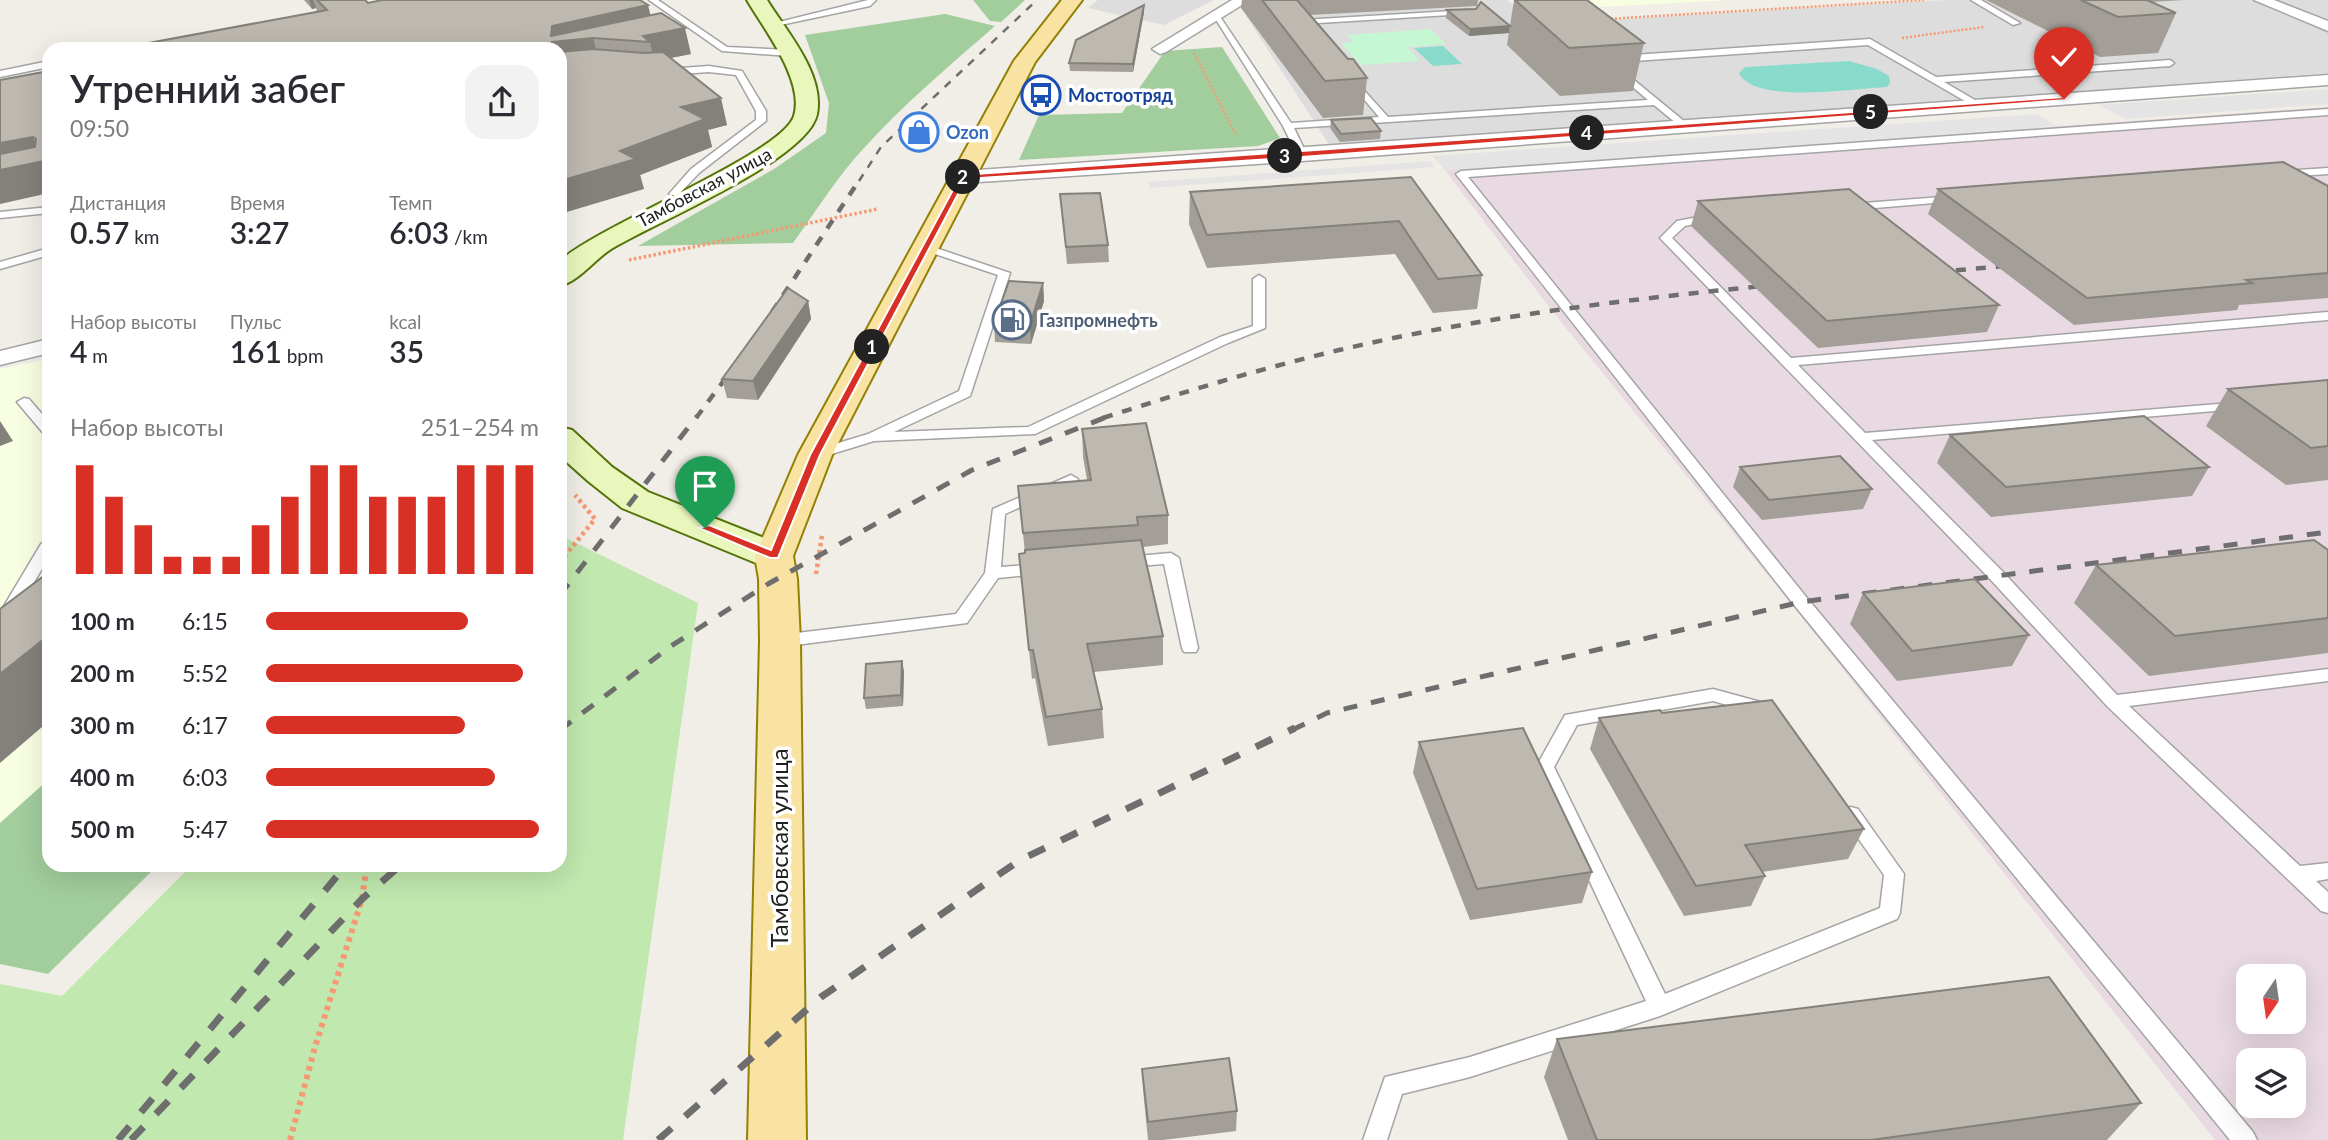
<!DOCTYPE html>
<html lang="ru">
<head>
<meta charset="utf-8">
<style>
  body { margin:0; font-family:Lato,sans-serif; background:#f2f2f3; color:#2b2b33; height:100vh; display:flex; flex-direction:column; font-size:26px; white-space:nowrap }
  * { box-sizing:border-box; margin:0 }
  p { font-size:23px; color:#7c7c81 }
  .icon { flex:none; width:38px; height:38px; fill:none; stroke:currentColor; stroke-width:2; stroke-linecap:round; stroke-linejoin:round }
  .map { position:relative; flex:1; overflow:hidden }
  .side { position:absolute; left:42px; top:42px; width:525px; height:830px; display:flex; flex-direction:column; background:#fff; border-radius:21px; box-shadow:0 7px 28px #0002 }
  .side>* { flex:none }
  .needle { width:46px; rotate:193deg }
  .controls { position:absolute; left:2236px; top:964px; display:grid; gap:14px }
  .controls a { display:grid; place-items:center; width:70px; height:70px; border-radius:14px; background:#fff; box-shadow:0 7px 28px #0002; font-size:35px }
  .pin { position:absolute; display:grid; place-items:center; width:60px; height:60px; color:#fff; margin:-72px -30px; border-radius:50% 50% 50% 0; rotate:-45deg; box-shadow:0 0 7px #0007 }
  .pin .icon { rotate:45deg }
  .km { position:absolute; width:35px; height:35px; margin:-18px; border-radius:50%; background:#222; color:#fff; font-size:19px; line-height:35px; text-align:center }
  .round { display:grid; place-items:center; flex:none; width:74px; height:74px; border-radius:21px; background:#f2f2f3 }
  .summary { display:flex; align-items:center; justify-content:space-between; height:119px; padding:0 28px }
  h1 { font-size:38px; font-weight:600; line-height:52px }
  .figures { display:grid; grid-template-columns:repeat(3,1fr); gap:10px; height:119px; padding:7px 28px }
  .figures div { display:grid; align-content:center }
  .figures b { font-size:30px; font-weight:600 }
  .figures small { font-size:19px; font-weight:400 }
  .figures p { font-size:19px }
  .chart { height:196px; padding:14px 28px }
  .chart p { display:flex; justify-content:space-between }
  .chart svg { width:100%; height:126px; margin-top:7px; stroke:#d93025; stroke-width:6 }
  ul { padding:0 28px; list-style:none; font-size:23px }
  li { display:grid; grid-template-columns:112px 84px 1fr; align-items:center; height:52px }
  li i { height:18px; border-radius:9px; background:#d93025 }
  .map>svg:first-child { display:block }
  .residential { fill:#dedddd }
  .industrial { fill:#e9d9e3; fill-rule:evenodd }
  .education { fill:#f8fee1 }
  .grass { fill:#c0e8af }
  .forest { fill:#a2cd9d }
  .park { fill:#c6f7d3 }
  .pitch { fill:#88dbcb }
  .parking { fill:#e4e4e4 }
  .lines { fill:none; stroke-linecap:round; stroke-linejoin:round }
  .lane-casing { stroke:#a4a4a4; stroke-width:3 }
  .street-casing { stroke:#a4a4a4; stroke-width:3 }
  .secondary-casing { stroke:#547409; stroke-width:4 }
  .primary-casing { stroke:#958006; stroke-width:4 }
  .path-far3 { stroke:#f49973; stroke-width:2.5; stroke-dasharray:2 2; stroke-linecap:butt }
  .path-far2 { stroke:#f49973; stroke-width:3.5; stroke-dasharray:2.5 2.5; stroke-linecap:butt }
  .path-far1 { stroke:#f49973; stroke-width:4.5; stroke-dasharray:3.5 3.5; stroke-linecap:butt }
  .path { stroke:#f49973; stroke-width:6; stroke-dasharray:4.5 4.5; stroke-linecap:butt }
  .lane { fill:#fff; fill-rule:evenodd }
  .street { fill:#fff; fill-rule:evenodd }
  .secondary { fill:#e9f7bd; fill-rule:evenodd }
  .primary { fill:#f8e3a3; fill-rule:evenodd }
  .rail-far3 { stroke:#6e6e6e; stroke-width:2.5; stroke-dasharray:8 8; stroke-linecap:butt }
  .rail-far2 { stroke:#6e6e6e; stroke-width:4.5; stroke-dasharray:10 10; stroke-linecap:butt }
  .rail-far1 { stroke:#6e6e6e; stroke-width:5; stroke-dasharray:14 14; stroke-linecap:butt }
  .rail { stroke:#6e6e6e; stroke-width:7; stroke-dasharray:18 18; stroke-linecap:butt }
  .wall { fill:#a39e97 }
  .shaded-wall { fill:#84817b }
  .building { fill:#bdb8b0; stroke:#84817b; stroke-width:2 }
  .route { fill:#d93025; stroke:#fff; stroke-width:2 }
  .labels { text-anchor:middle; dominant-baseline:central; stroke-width:7; stroke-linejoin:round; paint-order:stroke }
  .far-transit-label { font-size:18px; font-weight:bold; fill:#164399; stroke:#fff; text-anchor:start }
  .far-shop-label { font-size:18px; font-weight:bold; fill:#366cbe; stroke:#fff; text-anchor:start }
  .far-street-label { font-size:18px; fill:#202020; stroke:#fff }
  .far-service-label { font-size:18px; font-weight:bold; fill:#4e5e75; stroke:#fff; text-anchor:start }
  .near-street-label { font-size:24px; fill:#202020; stroke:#fff }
</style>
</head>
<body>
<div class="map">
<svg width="2328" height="1140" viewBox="0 0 2328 1140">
  <rect width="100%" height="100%" fill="#f0eee6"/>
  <g class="residential">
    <polygon points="1098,0 1214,0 1164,25 1088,8"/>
    <polygon points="1350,0 1507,0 1536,24 1945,0 2328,0 2328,73 1330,146 1246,16 1302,3"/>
  </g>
  <path class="industrial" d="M2328 107V1140H2215L1792 605 1553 312 1445 170ZM2249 976H2294V1022H2249ZM2249 1060H2294V1106H2249Z"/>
  <g class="education">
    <polygon points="1535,0 1730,0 1545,10"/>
    <polygon points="49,359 49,864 158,865 48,974 0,964 0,369"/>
  </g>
  <polygon class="grass" points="560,535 698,603 623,1140 0,1140 0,984 62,996 192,865 560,864"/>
  <g class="forest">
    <polygon points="973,0 1025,0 1001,22 990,21"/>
    <path d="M945 14 995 26C950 65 904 104 864 148 837 177 816 211 793 243L638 246 774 169 826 133 829 103 805 35Z"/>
    <polygon points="1222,47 1280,138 1258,146 1019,160 1039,115 1122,113 1165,51"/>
    <polygon points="49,779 49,864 158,865 48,974 0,964 0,823"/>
  </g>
  <polygon class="park" points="1430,29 1446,44 1407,47 1420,61 1361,65 1341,43 1353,42 1347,35"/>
  <g class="pitch">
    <polygon points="1443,46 1462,64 1433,66 1414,48"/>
    <path d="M1849 61 1877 69 1889 76 1890 83 1887 87C1856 88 1754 105 1739 73L1745 67Z"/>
  </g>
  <g class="parking">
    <polygon points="2328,89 2328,104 2125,119 2099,105"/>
    <polygon points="2037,114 2056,126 1445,170 1432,156"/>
    <polygon points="1430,161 1435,167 1150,188 1148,182"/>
  </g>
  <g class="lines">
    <g class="lane-casing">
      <g id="lane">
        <polygon points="649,0 658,0 727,47 789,50 793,53 789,56 722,51"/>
        <polygon points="868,0 876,0 870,6 771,27 767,25"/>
        <polygon points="1971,0 1981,0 2020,23 2013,25"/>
        <polygon points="1469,10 1466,14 1302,24 1298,22 1302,20"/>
        <polygon points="1213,15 1219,15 1291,123 1379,117 1347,79 1351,76 1388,117 1648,100 1615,72 1615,68 1618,67 1690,126 1682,128 1654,105 1294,128 1307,155 1302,158 1297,155 1283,126"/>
        <polygon points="1870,39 1936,77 2170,60 2174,63 2170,66 1944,82 1980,103 1980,107 1977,108 1868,45 1619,62 1615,59 1619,56"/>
        <polygon points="49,61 49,67 0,77 0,71"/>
        <polygon points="709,66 742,71 766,111 766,121 699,173 681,192 691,195 692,197 687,200 669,194 691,169 756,120 756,111 736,75 709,72 667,75 663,72 667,69"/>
        <polygon points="2328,109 2328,115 1468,177 1807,598 2253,1132 2257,1140 2230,1140 1795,606 1456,174 1461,171"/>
        <polygon points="2328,168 2328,174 2284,177 2279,174 2284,171"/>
        <polygon points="1954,196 1959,199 1958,201 1851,210 1846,207 1851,204"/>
        <polygon points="49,207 49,213 0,218 0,212"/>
        <polygon points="1714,214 1719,217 1718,219 1685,226 1672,238 1791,358 2328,312 2328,320 1798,365 1865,433 2243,402 2245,405 2238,409 1872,440 2002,571 2117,695 2328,669 2328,681 2129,706 2300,866 2328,863 2328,879 2316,881 2328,892 2328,913 2321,911 2107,706 1990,579 1660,238 1677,221"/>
        <polygon points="924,244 1010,273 970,396 894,432 1028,427 1220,337 1253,326 1253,279 1259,275 1265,279 1265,328 1228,343 1035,434 874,441 822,457 812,457 810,454 812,451 868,434 959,391 998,275 920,249 918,247"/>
        <polygon points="49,248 49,255 0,269 0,262"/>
        <polygon points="24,398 29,399 49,422 49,435 44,434 17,402"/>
        <polygon points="1071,475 1078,479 1076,482 1005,514 1001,567 1040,564 1048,569 1046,573 998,578 967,623 780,647 772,641 780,635 956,614 985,573 993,509"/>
        <polygon points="49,539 49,557 17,611 9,616 3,615 1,611 41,544"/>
        <polygon points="1171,553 1179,558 1198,648 1196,652 1184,652 1182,648 1164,564 1125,567 1117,562 1125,557"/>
        <polygon points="1713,689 1768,704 1771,709 1768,714 1762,715 1713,701 1577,725 1554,767 1665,994 1880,908 1884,875 1841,814 1844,809 1851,807 1858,809 1904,874 1900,913 1897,919 1660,1016 1470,1077 1402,1094 1387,1140 1363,1140 1385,1077 1470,1057 1646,1001 1536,767 1565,715"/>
      </g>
    </g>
    <g class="street-casing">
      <g id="street">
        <polygon points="1232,0 1250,0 1166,52 1160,54 1152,49"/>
        <polygon points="2254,0 2274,0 2328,21 2328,31"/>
        <polygon points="2328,75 2328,85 1302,161 963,183 953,177 963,171"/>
        <polygon points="49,339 49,353 0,365 0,351"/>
      </g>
    </g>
    <g class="secondary-casing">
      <g id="secondary">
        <path d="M747 0H767C786 31 825 74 817 114 808 160 653 223 611 249 594 260 579 281 560 286V261C601 224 782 154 794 116 805 81 764 29 747 0Z"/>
        <polygon points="560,427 572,430 612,467 648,492 787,547 793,556 787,565 774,568 761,565 622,508 588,481 560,456"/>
      </g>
    </g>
    <g class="primary-casing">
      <polygon id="primary" points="1062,0 1082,0 1035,62 832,455 793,556 797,579 800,641 806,1140 748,1140 760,641 759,579 755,556 798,455 1014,61"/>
    </g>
    <g class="path-far3">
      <polyline points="1607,19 1924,0"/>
      <polyline points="1902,38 1984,27"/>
      <polyline points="1194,53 1236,135"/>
    </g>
    <polyline class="path-far2" points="629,260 878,209"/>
    <g class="path-far1">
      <polyline points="560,562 595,519 575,495"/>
      <polyline points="816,574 822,535"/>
    </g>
    <polyline class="path" points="290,1140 315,1047 362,899 367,864"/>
    <use href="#lane" class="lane"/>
    <use href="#street" class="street"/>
    <use href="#secondary" class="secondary"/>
    <use href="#primary" class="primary"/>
    <polyline class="rail-far3" points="859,181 881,147 1037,0"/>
    <g class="rail-far2">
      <polyline points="1936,272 2016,265"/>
      <polyline points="772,312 860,179"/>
      <polyline points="696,418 734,367"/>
      <path d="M1103 418C1196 388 1289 360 1384 340 1512 313 1642 298 1772 285"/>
    </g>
    <g class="rail-far1">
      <polyline points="560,595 697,416"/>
      <polyline points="560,730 671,646 768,584 972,470 1109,416"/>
      <polyline points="1292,730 1327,713 1801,602 2328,532"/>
    </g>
    <g class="rail">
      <polyline points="560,730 562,728"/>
      <polyline points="118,1140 347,864"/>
      <polyline points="131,1140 362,899 402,864"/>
      <polyline points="658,1140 821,997 1020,860 1295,728"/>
    </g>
  </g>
  <g class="wall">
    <polygon points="304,0 365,0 368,3 651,15 691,54 671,58 727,125 708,130 712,147 640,175 644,189 560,49 317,12 316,8 312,9"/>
    <polygon points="1242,0 1478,0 1477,6 1310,15 1348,59 1367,78 1363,115 1323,118 1241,8"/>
    <polygon points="1514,0 1644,43 1633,91 1560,96 1507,45"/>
    <polygon points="1986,0 2184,0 2151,2 2176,13 2158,53 2100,57"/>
    <polygon points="1144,5 1144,12 1133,72 1070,71 1069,63"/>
    <polygon points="1447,10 1509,33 1469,36 1446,18"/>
    <polygon points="1331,120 1381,131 1380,139 1340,142 1330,128"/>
    <polygon points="1411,177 1482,275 1477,309 1433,313 1395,254 1207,268 1189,224 1190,192"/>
    <polygon points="2328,186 2328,298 2239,305 2237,310 2074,325 1928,214 1938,189"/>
    <polygon points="1060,194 1108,245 1109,262 1067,264"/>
    <polygon points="1698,201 1999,305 1987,332 1818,348 1691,226"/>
    <polygon points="1043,283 1044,301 1031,344 995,342 994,323"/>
    <polygon points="808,301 811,319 758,400 727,398 722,379"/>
    <polygon points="2328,380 2328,480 2286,485 2206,426 2228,389"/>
    <polygon points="1082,429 1168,515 1168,544 1143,547 1163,636 1163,665 1094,672 1102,709 1104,738 1048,746 1035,678 1032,679 1019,554 1025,553 1018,486 1087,480 1083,457"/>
    <polygon points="1950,435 2209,467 2192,496 1991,517 1937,463"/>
    <polygon points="1740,467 1872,489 1863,509 1762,520 1733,487"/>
    <polygon points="2328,550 2328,653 2149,676 2074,603 2096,565"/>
    <polygon points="1863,593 2029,635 2012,666 1897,681 1850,624"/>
    <polygon points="904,671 903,706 866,709 864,698"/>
    <polygon points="1662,713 1864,829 1848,859 1762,872 1765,876 1751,906 1684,916 1590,749 1599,718"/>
    <polygon points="1419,742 1592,872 1582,903 1470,920 1413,773"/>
    <polygon points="1557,1039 2141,1103 2107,1140 1568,1140 1544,1077"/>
    <polygon points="1142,1069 1237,1111 1236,1131 1163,1140 1148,1140 1143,1089"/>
  </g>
  <g class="shaded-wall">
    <polygon points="309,0 313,0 316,8 312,9"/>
    <polygon points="648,5 654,30 593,38 600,64 560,68 560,49 551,49 552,26"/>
    <polygon points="1144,5 1144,12 1133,72 1133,64"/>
    <polygon points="1510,26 1509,33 1469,36 1470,29"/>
    <polygon points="685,28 691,54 654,61 650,42 643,36"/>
    <polygon points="721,98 727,125 708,130 712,147 640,175 644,189 560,214 560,181 620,151 681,107"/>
    <polygon points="33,137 46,161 49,160 49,193 0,204 0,143"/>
    <polygon points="1043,283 1044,301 1031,344 1030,325"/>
    <polygon points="808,301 811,319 758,400 753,381"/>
    <polygon points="0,421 13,441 0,446"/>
    <polygon points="49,635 49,721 0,763 0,674"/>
    <polygon points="902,661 904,671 903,706 901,695"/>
  </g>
  <g class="building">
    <polygon points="317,0 365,0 368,3 382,0 640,0 648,5 552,26 551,36 661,13 685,28 643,36 650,42 593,38 552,42 551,49 116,49 327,10"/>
    <polygon points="1262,0 1297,0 1348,59 1353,59 1367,78 1325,81"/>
    <polygon points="1515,0 1587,0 1644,43 1569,48"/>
    <polygon points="2081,0 2147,0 2176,13 2118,17"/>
    <polygon points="1481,2 1510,26 1470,29 1447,10 1476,9"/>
    <polygon points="1144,5 1133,64 1069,63 1076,40"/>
    <polygon points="593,49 644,53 663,52 721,98 681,107 705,119 620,151 636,159 560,181 560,52"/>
    <polygon points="49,71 49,160 0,170 0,154 35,147 36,139 33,137 0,143 0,80"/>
    <polygon points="1371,118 1381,131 1341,134 1331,120"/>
    <polygon points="2283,162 2328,186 2328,273 2246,280 2252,283 2087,298 1938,189"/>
    <polygon points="1411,177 1482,275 1438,279 1399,221 1207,235 1190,192"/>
    <polygon points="1849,189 1999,305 1827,321 1698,201"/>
    <polygon points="1100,193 1108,245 1066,247 1060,194"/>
    <polygon points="1009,281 1043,283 1030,325 994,323"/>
    <polygon points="788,288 808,301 753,381 722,379"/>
    <polygon points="2328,380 2328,446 2311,448 2228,389"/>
    <polygon points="2144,416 2209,467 2006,487 1950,435"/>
    <polygon points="1146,423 1168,515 1137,517 1138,525 1023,533 1018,486 1091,480 1082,429"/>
    <polygon points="1840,456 1872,489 1769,500 1740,467"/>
    <polygon points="1141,540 1163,636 1087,644 1102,709 1046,717 1033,650 1029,650 1019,554 1025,553 1025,550"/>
    <polygon points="2314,540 2328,550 2328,618 2175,636 2096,565"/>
    <polygon points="49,572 49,635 0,674 0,609"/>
    <polygon points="1975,579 2029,635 1912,651 1863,593"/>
    <polygon points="902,661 901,695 864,698 866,664"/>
    <polygon points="1772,700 1864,829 1745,845 1765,876 1696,886 1599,718 1660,710 1662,713"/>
    <polygon points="1523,728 1592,872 1477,889 1419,742"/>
    <polygon points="2049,977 2141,1103 1871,1140 1597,1140 1557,1039"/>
    <polygon points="1229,1058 1237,1111 1148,1122 1142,1069"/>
  </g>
  <polygon class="route" points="2064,97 2067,100 1302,157 966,179 820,455 778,558 770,558 699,528 709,525 771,550 810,455 961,175"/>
  <defs>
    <g id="bus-ring" transform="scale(2.0125)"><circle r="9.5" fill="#fff" stroke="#1a4fb4" stroke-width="1.5"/><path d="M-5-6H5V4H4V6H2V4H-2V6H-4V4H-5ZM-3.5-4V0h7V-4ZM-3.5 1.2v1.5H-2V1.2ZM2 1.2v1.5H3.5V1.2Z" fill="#1a4fb4"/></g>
    <g id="shop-ring" transform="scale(2.0125)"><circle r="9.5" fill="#fff" stroke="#3f7fe0" stroke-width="1.5"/><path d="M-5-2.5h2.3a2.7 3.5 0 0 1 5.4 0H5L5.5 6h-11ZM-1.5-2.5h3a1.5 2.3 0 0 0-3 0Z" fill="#3f7fe0"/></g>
    <g id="fuel-ring" transform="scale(2.0125)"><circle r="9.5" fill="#fff" stroke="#5c6f8a" stroke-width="1.5"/><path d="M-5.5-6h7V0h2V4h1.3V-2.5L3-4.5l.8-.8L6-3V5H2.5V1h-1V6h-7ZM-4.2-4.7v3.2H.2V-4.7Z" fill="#5c6f8a"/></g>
  </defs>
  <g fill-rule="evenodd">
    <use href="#bus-ring" x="1041" y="95"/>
    <use href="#shop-ring" x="919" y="132"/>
    <use href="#fuel-ring" x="1012" y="320"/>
  </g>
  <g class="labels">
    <g class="far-transit-label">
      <text x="1068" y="95">Мостоотряд</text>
    </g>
    <g class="far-shop-label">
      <text x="946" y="132">Ozon</text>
    </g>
    <g class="far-street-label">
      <text transform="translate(704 187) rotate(-28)">Тамбовская улица</text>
    </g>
    <g class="far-service-label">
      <text x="1039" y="320">Газпромнефть</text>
    </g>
    <g class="near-street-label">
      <text transform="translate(778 848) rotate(-90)">Тамбовская улица</text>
    </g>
  </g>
</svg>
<div class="controls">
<a><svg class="needle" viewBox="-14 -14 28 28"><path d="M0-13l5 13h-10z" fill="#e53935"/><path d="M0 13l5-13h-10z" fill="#7c7c81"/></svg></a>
<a><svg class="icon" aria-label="layers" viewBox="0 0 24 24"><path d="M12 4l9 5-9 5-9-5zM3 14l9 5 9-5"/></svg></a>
</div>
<div class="pin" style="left:705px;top:528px;background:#1e9e55"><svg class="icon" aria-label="arrive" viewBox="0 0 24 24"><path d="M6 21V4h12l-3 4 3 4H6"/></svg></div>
<div class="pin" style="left:2064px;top:99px;background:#d93025"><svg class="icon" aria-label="check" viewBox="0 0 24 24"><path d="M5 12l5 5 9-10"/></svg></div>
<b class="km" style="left:872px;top:347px">1</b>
<b class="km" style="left:963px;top:177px">2</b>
<b class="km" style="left:1285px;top:156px">3</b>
<b class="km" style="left:1587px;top:133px">4</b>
<b class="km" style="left:1871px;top:112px">5</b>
<section class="side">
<div class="summary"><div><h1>Утренний забег</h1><p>09:50</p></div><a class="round"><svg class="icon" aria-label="share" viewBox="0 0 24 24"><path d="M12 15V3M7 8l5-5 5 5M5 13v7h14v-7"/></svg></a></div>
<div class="figures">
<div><p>Дистанция</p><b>0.57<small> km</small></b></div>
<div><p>Время</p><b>3:27</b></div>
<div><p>Темп</p><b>6:03<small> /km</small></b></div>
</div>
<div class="figures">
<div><p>Набор высоты</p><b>4<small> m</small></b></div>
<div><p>Пульс</p><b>161<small> bpm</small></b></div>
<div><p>kcal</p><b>35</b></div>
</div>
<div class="chart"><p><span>Набор высоты</span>251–254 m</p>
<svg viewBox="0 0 160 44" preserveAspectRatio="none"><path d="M5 44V6M15 44V17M25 44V27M35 44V38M45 44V38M55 44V38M65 44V27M75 44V17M85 44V6M95 44V6M105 44V17M115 44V17M125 44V17M135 44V6M145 44V6M155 44V6"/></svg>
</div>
<ul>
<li><b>100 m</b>6:15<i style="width:74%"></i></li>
<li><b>200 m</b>5:52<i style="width:94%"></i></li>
<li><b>300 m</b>6:17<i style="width:73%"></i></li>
<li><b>400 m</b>6:03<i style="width:84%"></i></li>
<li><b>500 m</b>5:47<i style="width:100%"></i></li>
</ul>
</section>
</div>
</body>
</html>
